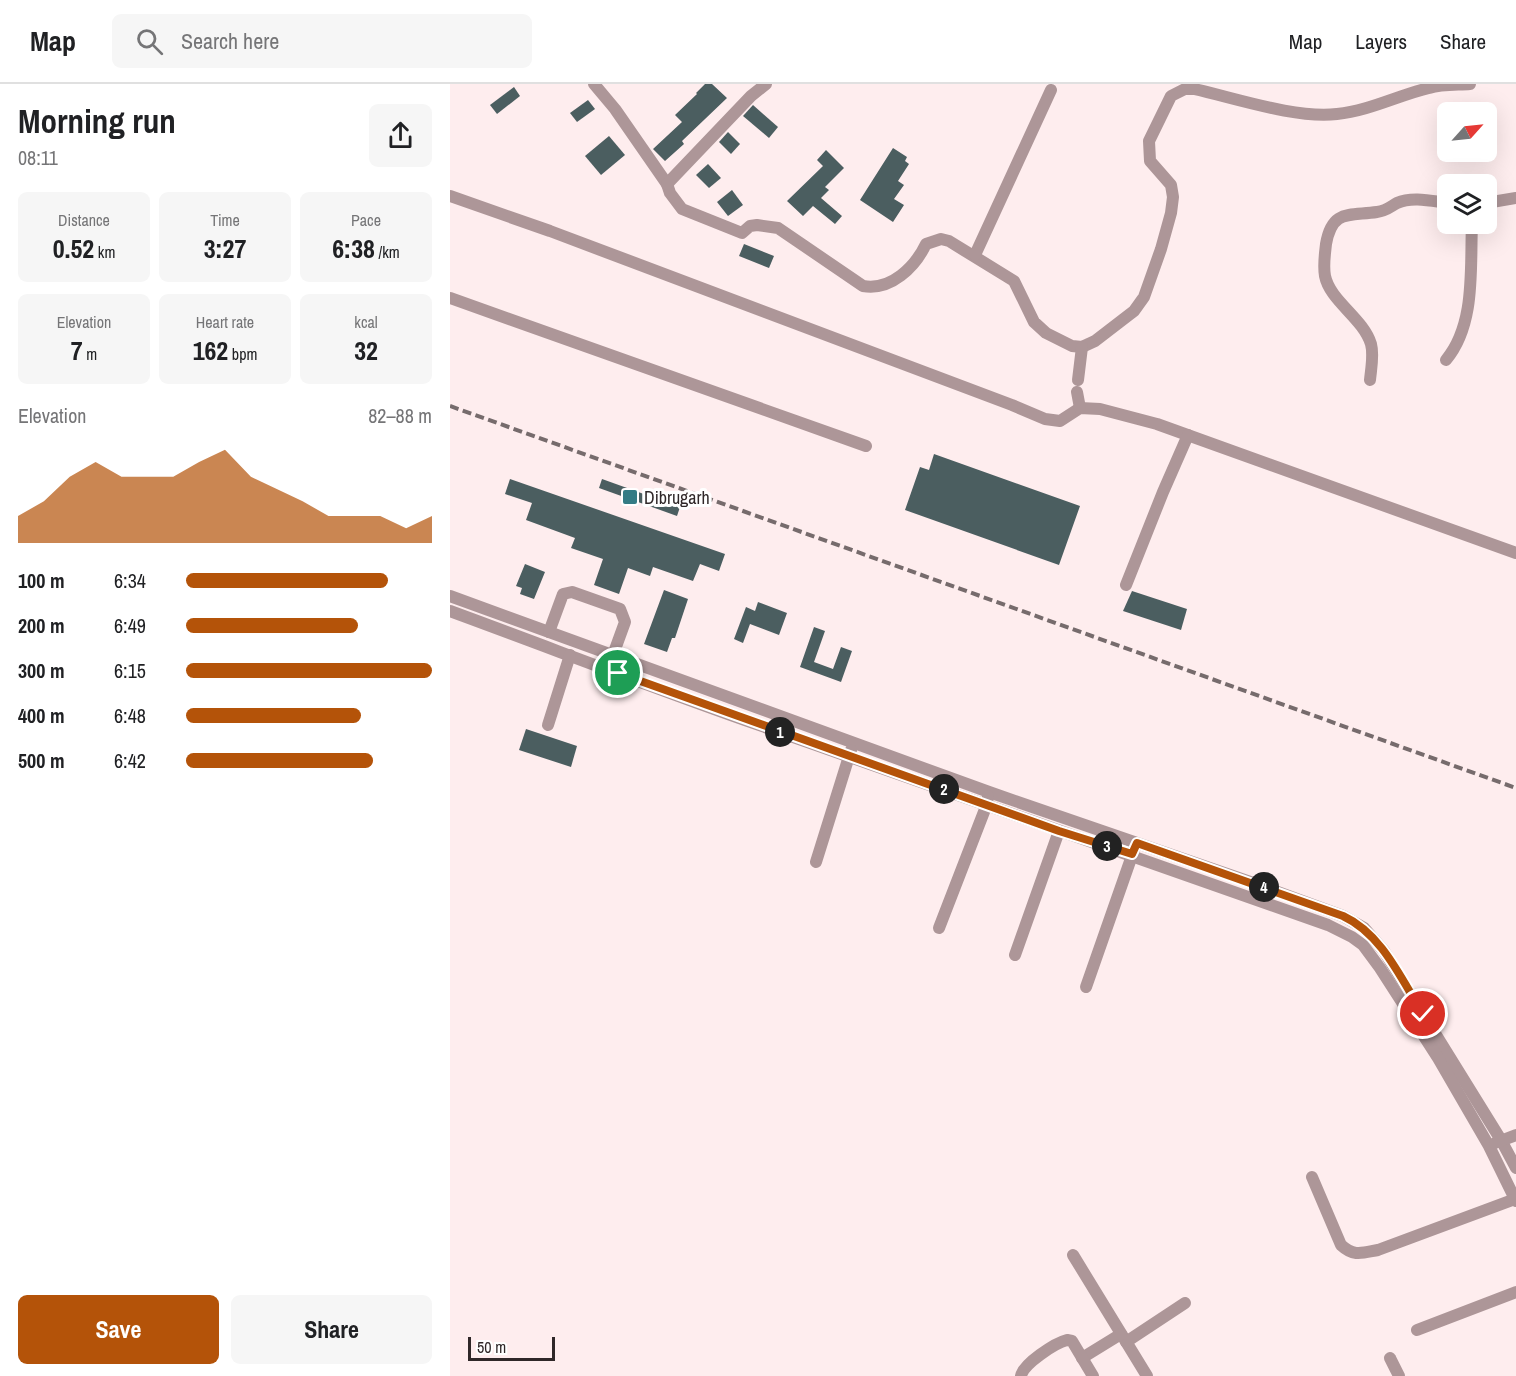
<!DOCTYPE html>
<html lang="en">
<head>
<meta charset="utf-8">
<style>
  body { margin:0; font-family:"Archivo Narrow",sans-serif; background:#f6f6f6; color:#202124; height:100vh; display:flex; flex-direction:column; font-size:22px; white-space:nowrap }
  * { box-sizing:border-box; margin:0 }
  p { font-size:20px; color:#757577 }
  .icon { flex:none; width:33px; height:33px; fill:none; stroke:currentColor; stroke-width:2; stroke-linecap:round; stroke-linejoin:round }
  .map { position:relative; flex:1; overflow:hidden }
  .sheet { display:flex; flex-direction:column; background:#fff; width:450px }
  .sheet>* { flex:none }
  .needle { width:39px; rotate:63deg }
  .buttons { position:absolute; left:987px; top:18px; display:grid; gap:12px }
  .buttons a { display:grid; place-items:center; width:60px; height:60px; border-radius:9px; background:#fff; box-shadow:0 6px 24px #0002; font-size:30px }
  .scale { position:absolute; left:18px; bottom:15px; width:87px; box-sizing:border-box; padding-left:6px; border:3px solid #2f2728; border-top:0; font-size:16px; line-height:21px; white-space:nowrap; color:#2f2728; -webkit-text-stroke:4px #fff; paint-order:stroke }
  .pin { position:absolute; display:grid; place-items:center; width:51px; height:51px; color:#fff; margin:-26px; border:3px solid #fff; border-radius:50%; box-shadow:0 2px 6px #0007 }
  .km { position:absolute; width:30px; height:30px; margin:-15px; border-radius:50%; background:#222; color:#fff; font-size:16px; line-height:30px; text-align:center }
  .round { display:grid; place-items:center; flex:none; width:63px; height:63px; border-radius:9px; background:#f6f6f6 }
  .head { display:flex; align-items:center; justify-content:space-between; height:102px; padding:0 18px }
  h1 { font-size:33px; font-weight:700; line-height:45px }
  .stats { display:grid; grid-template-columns:repeat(3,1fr); gap:9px; height:102px; padding:6px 18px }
  .stats div { display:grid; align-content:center; border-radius:9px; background:#f6f6f6; text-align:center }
  .stats b { font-size:26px; font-weight:700 }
  .stats small { font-size:16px; font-weight:400 }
  .stats p { font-size:16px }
  .chart { height:168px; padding:12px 18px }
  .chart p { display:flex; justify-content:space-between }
  .chart svg { width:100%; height:108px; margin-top:6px; fill:#b45309; opacity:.7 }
  .action { display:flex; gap:12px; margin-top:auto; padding:12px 18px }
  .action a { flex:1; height:69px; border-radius:9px; background:#b45309; color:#fff; font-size:24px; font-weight:700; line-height:69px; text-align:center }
  .action a+a { background:#f6f6f6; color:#202124 }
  ul { padding:0 18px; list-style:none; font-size:20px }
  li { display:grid; grid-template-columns:96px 72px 1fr; align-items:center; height:45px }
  li i { height:15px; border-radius:8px; background:#b45309 }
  header { display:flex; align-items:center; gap:36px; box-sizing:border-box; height:84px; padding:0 30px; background:#fff; border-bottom:2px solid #e0e0e0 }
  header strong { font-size:28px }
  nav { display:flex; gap:33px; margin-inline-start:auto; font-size:21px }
  .search { width:420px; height:54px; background:#f6f6f6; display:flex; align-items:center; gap:15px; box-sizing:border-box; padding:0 21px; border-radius:9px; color:#757577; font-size:22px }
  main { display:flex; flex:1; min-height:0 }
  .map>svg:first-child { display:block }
  .building { fill:#4b5e60 }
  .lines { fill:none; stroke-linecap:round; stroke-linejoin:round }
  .minor { stroke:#ad9698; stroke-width:12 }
  .rail { stroke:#766b6c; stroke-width:4; stroke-dasharray:9 4.5; stroke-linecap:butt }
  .route-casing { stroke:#fff; stroke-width:12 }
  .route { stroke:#b45309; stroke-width:8 }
  .poi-dot { fill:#347c85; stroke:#fff; stroke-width:2 }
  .labels { text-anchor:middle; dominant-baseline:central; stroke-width:6; stroke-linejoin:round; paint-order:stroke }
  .poi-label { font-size:18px; fill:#2f2728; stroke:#fff; text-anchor:start }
</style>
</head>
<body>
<header>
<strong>Map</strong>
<div class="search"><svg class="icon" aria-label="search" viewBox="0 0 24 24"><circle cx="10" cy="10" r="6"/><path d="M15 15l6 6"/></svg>Search here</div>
<nav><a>Map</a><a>Layers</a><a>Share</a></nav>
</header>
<main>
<section class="sheet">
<div class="head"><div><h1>Morning run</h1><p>08:11</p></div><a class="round"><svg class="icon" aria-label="share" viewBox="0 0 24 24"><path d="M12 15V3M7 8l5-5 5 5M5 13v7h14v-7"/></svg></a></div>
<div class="stats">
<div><p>Distance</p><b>0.52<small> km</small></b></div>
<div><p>Time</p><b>3:27</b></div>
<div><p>Pace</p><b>6:38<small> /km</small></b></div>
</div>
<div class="stats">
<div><p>Elevation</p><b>7<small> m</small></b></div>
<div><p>Heart rate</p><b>162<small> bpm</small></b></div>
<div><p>kcal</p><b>32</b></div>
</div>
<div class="chart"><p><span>Elevation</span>82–88 m</p>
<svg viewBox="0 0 160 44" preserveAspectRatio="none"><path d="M0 44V33L10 27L20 17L30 11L40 17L50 17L60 17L70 11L80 6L90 17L100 22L110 27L120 33L130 33L140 33L150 38L160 33V44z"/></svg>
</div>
<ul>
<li><b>100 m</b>6:34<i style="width:82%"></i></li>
<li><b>200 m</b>6:49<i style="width:70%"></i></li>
<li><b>300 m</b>6:15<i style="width:100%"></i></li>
<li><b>400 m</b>6:48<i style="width:71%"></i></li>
<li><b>500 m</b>6:42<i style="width:76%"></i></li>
</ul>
<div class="action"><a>Save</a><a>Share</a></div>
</section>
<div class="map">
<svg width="1066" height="1292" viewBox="0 0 1066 1292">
  <rect width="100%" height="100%" fill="#feedee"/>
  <g class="building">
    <polygon points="255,0 262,0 277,14 232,57 234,60 215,77 203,65 232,38 225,31 247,10 246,9"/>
    <polygon points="64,3 70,12 47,30 40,21"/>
    <polygon points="138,16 145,25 127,38 120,29"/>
    <polygon points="303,21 328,43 319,54 293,32"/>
    <polygon points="278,48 290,60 281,70 269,58"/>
    <polygon points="159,52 175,71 151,91 135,72"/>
    <polygon points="443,64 457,73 455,77 459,80 448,97 454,101 444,115 454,121 443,138 410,116"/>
    <polygon points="376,66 394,84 375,103 379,106 371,114 392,132 385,140 363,122 353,132 337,117 373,82 367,76"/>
    <polygon points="258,80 271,94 259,104 246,91"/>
    <polygon points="282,106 293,121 278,132 267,118"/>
    <polygon points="294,160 324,172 319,184 289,172"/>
    <polygon points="484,370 630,422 609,481 455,426 470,383 479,386"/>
    <polygon points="60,395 275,470 269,487 250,480 243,497 203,483 200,492 178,484 169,510 144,501 153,475 121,464 125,454 76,436 82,419 55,410"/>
    <polygon points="152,395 230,423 227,432 149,404"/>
    <polygon points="75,480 95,488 84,515 70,510 72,504 66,502"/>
    <polygon points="214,506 238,515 225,554 222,554 217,568 194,560"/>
    <polygon points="682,507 737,525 731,546 673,527"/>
    <polygon points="308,518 337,529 329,551 300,540 293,559 284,555 296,523 305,527"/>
    <polygon points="364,543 375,547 364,578 383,585 391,563 402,567 391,598 350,583"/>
    <polygon points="76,645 127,662 121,683 69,666"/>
  </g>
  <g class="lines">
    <g class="minor">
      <path d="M144 0 165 25 217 100 220 109 232 125 292 149 300 142 307 141 328 144 413 202C441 207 465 183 476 160L491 155 499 157 564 197 584 238 596 249 622 262 632 263 645 257 684 227 694 213 711 165 721 129 723 113 721 101 700 77 699 57 721 12 735 5H744C785 14 846 35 887 30 919 27 949 11 979 4 992 0 1007 1 1020 0"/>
      <polyline points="217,100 301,12 316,0"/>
      <polyline points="0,112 100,147 562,321 595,335 610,337 630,324 650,325 707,340 1066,469"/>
      <polyline points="1036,119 1066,114"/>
      <polyline points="525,171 601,6"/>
      <polyline points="0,214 416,362"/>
      <path d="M996 276C1026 240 1020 184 1022 140"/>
      <polyline points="628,296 632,263"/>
      <path d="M920 296C921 285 924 271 921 260 913 234 880 217 875 192 873 181 875 170 876 160 882 125 899 132 927 128 936 127 940 123 947 119 962 112 982 117 998 119"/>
      <polyline points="627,308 630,324"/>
      <polyline points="676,501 713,408 738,351"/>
      <polyline points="0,512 539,708 809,801 893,832 914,844 934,867 1051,1056 1066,1084"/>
      <path d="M0 527C98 563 196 601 295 636 489 705 684 771 878 841L902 853 913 861 930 884 988 974 1039 1062 1066 1117"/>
      <polyline points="99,548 113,510 122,508 170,525 175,538 163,571"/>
      <polyline points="98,641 120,571"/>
      <polyline points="366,778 401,666"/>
      <polyline points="489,844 537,720 538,712"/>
      <polyline points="565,871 609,747"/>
      <polyline points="636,903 685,763"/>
      <polyline points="1045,1059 1066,1051"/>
      <path d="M862 1093 891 1161C904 1173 912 1169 928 1166L1065 1115"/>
      <polyline points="623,1171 697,1292"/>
      <polyline points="967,1246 1066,1208"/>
      <polyline points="676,1258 735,1219"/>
      <polyline points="632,1274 671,1250"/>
      <polyline points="940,1274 949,1292"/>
      <path d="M571 1292C573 1280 605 1259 617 1256L622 1257 643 1292"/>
    </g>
    <polyline class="rail" points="0,322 1066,704"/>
  </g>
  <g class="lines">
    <g class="route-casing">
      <path id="route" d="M168 589 609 747 682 770 687 759 893 832C932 850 951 895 973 930"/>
    </g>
    <use href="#route" class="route"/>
  </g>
  <rect class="poi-dot" x="172" y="405" width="16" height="16" rx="3"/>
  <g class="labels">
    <g class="poi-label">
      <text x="194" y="413">Dibrugarh</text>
    </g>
  </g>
</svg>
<div class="buttons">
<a><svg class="needle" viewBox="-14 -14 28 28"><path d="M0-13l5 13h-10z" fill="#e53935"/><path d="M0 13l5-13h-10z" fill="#757577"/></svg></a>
<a><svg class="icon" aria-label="layers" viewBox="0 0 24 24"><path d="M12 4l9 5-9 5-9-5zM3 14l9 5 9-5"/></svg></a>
</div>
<div class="scale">50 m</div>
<div class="pin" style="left:168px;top:589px;background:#1e9e55"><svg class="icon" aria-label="arrive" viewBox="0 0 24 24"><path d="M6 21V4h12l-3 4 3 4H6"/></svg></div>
<div class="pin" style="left:973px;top:930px;background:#d93025"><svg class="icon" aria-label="check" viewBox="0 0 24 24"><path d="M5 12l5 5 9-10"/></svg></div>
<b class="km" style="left:330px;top:648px">1</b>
<b class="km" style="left:494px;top:705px">2</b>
<b class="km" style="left:657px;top:762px">3</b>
<b class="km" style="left:814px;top:803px">4</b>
</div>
</main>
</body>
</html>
